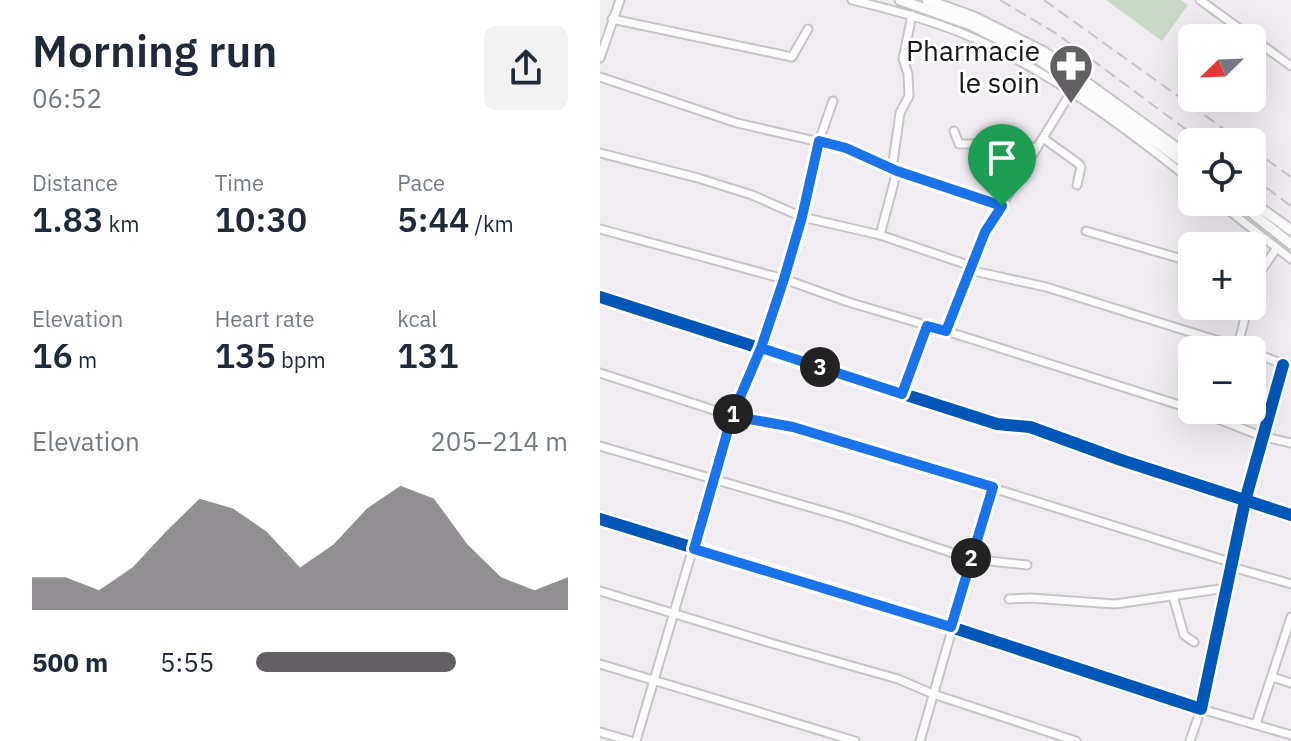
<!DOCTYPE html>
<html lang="en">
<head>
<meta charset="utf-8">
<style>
  body { margin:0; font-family:"IBM Plex Sans",sans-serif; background:#f2f2f3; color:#1f2937; height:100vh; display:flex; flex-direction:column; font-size:30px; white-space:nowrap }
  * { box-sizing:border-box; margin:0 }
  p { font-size:26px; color:#747a83 }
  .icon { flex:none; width:44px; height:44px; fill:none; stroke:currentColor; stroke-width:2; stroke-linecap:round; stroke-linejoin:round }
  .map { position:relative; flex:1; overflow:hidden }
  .sheet { display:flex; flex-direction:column; background:#fff; width:600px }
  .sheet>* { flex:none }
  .needle { width:52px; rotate:247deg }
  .controls { position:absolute; left:578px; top:24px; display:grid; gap:16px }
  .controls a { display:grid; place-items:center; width:88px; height:88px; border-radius:12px; background:#fff; box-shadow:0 8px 32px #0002; font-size:40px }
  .pin { position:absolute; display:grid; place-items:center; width:68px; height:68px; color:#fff; margin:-82px -34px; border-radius:50% 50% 50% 0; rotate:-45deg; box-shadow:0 0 8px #0007 }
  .pin .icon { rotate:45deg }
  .km { position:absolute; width:40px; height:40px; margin:-20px; border-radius:50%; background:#222; color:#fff; font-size:22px; line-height:40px; text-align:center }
  .round { display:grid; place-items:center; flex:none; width:84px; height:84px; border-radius:12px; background:#f2f2f3 }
  .summary { display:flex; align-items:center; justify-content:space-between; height:136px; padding:0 32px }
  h1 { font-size:44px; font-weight:600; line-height:60px }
  .metrics { display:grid; grid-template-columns:repeat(3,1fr); gap:12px; height:136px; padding:8px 32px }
  .metrics div { display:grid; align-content:center }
  .metrics b { font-size:34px; font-weight:600 }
  .metrics small { font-size:22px; font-weight:400 }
  .metrics p { font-size:22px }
  .chart { height:224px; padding:16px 32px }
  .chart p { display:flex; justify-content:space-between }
  .chart svg { width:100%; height:144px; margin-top:8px; fill:#636064; opacity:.7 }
  ul { padding:0 32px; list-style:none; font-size:26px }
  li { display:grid; grid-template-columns:128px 96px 1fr; align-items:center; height:60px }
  li i { height:20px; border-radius:10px; background:#636064 }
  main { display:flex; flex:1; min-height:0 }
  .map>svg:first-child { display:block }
  .green { fill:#cbd9c8 }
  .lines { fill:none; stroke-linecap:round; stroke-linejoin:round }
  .minor-casing { stroke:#c7c4c8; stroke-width:11 }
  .major-casing { stroke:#c7c4c8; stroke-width:13 }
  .minor { stroke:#fdfcfd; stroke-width:7 }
  .major { stroke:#fdfcfd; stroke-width:9 }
  .rail { stroke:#c5c4c5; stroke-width:2; stroke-dasharray:12 6; stroke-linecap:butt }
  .cycleway-casing { stroke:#fff; stroke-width:17 }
  .cycleway { stroke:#0057b8; stroke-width:12 }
  .route-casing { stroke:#fff; stroke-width:16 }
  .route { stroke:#1a73e8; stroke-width:10 }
  .labels { text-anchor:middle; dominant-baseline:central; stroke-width:6; stroke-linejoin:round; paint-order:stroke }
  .poi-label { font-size:28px; fill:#171518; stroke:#fff; text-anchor:end }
</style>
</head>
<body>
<main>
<section class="sheet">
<div class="summary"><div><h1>Morning run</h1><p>06:52</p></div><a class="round"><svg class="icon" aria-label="share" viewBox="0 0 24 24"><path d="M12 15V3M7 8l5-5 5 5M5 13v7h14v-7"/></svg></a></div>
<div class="metrics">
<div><p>Distance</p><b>1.83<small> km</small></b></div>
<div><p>Time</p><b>10:30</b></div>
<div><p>Pace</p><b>5:44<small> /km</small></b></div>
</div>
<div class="metrics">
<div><p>Elevation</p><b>16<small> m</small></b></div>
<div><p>Heart rate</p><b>135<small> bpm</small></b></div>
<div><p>kcal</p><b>131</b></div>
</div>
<div class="chart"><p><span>Elevation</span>205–214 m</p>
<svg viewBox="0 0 160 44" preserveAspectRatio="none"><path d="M0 44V34L10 34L20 38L30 31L40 20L50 10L60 13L70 20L80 31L90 24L100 13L110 6L120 10L130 24L140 34L150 38L160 34V44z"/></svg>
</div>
<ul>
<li><b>500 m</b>5:55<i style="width:64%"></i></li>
</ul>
</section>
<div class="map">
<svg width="691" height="741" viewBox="0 0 691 741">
  <rect width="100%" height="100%" fill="#f0ecf2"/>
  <polygon class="green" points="506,0 581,0 588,5 562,41"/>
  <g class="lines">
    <g class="minor-casing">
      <g id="minor">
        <path d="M252 0C290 9 328 19 364 34 447 69 522 125 592 181"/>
        <polyline points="600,0 691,66"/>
        <polyline points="12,19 192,57 208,29"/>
        <polyline points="0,58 20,0"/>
        <polyline points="0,77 137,123 246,148 297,171 402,206"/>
        <polyline points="354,131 359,144 417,144 437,148"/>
        <polyline points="443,138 479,164 481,167 477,185"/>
        <polyline points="0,153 98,178 152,195 202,217 280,235 371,266"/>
        <polyline points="292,169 300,113 309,96 308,74 303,59 312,15"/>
        <polyline points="618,202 691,259"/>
        <polyline points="0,229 184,279 248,302 346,331 592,409"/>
        <polyline points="486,231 592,262"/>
        <polyline points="280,235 297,171"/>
        <polyline points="369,270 446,287 648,350"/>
        <polyline points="652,291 655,280 676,249"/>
        <polyline points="0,297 397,424 430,427 521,460 691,515"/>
        <polyline points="346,331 385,232 473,89"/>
        <polyline points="638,345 648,306"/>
        <polyline points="652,352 691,367"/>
        <polyline points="0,373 132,416 193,427 255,445 633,563"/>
        <polyline points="302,394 327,326"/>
        <polyline points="595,410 661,436 691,443"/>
        <polyline points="0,446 247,518 371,559 427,565"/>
        <polyline points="0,519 351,627 601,709 645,501 683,365"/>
        <polyline points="632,567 691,584"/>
        <polyline points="0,591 174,644 298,679 333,694 476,741"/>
        <polyline points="573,596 584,635 594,642"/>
        <polyline points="409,599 430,598 515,604 627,588"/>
        <polyline points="0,664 255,741"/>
        <polyline points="672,677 691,683"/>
        <polyline points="656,724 691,617"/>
        <polyline points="0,732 31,741"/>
        <polyline points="36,741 132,416 161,348 184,279 202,217 219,141 233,101"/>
        <polyline points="320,741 393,487"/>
        <polyline points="590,741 601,709 691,735"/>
      </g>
    </g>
    <g class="major-casing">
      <g id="major">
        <polyline points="300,0 371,25 440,60 592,168"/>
        <polyline points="327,0 374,17 444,52 592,159"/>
        <polyline points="638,202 691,244"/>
        <polyline points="652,202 691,230"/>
      </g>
    </g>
    <use href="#minor" class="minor"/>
    <use href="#major" class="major"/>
    <g class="rail">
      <polyline points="400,0 457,34 603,142"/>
      <polyline points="444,0 642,142"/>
      <polyline points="652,149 691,177"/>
      <polyline points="652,177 691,206"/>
    </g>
    <g class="cycleway-casing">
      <g id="cycleway">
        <polyline points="0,297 397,424 430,427 521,460 691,515"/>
        <polyline points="0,519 351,627 601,709 645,501 683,365"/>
      </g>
    </g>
    <use href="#cycleway" class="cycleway"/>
  </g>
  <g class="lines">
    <g class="route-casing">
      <polyline id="route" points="402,206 297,171 246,148 219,141 202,217 184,279 161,348 132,416 94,549 351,627 393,487 193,427 132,416 161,348 302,394 327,326 346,331 385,232 402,206"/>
    </g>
    <use href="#route" class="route"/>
  </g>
  <defs>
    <g id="pharmacy-pin" transform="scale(2.3)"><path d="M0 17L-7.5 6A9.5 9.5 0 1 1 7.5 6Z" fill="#636064" stroke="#fff"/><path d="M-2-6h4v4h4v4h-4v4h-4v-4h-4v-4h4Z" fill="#fff"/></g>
  </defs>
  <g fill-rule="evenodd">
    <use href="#pharmacy-pin" x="471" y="66"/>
  </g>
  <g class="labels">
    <g class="poi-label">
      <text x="440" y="50">Pharmacie<tspan x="440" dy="32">le soin</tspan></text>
    </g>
  </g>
</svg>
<div class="controls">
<a><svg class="needle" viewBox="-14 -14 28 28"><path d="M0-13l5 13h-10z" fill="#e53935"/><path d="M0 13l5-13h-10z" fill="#747a83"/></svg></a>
<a><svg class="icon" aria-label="locate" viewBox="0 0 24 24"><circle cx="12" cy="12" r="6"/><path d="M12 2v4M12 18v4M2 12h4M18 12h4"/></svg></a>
<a>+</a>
<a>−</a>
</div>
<div class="pin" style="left:402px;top:206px;background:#1e9e55"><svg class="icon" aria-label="arrive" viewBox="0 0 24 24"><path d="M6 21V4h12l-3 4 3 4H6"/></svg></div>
<b class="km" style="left:133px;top:414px">1</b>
<b class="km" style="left:371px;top:558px">2</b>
<b class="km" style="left:220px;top:367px">3</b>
</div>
</main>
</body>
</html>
